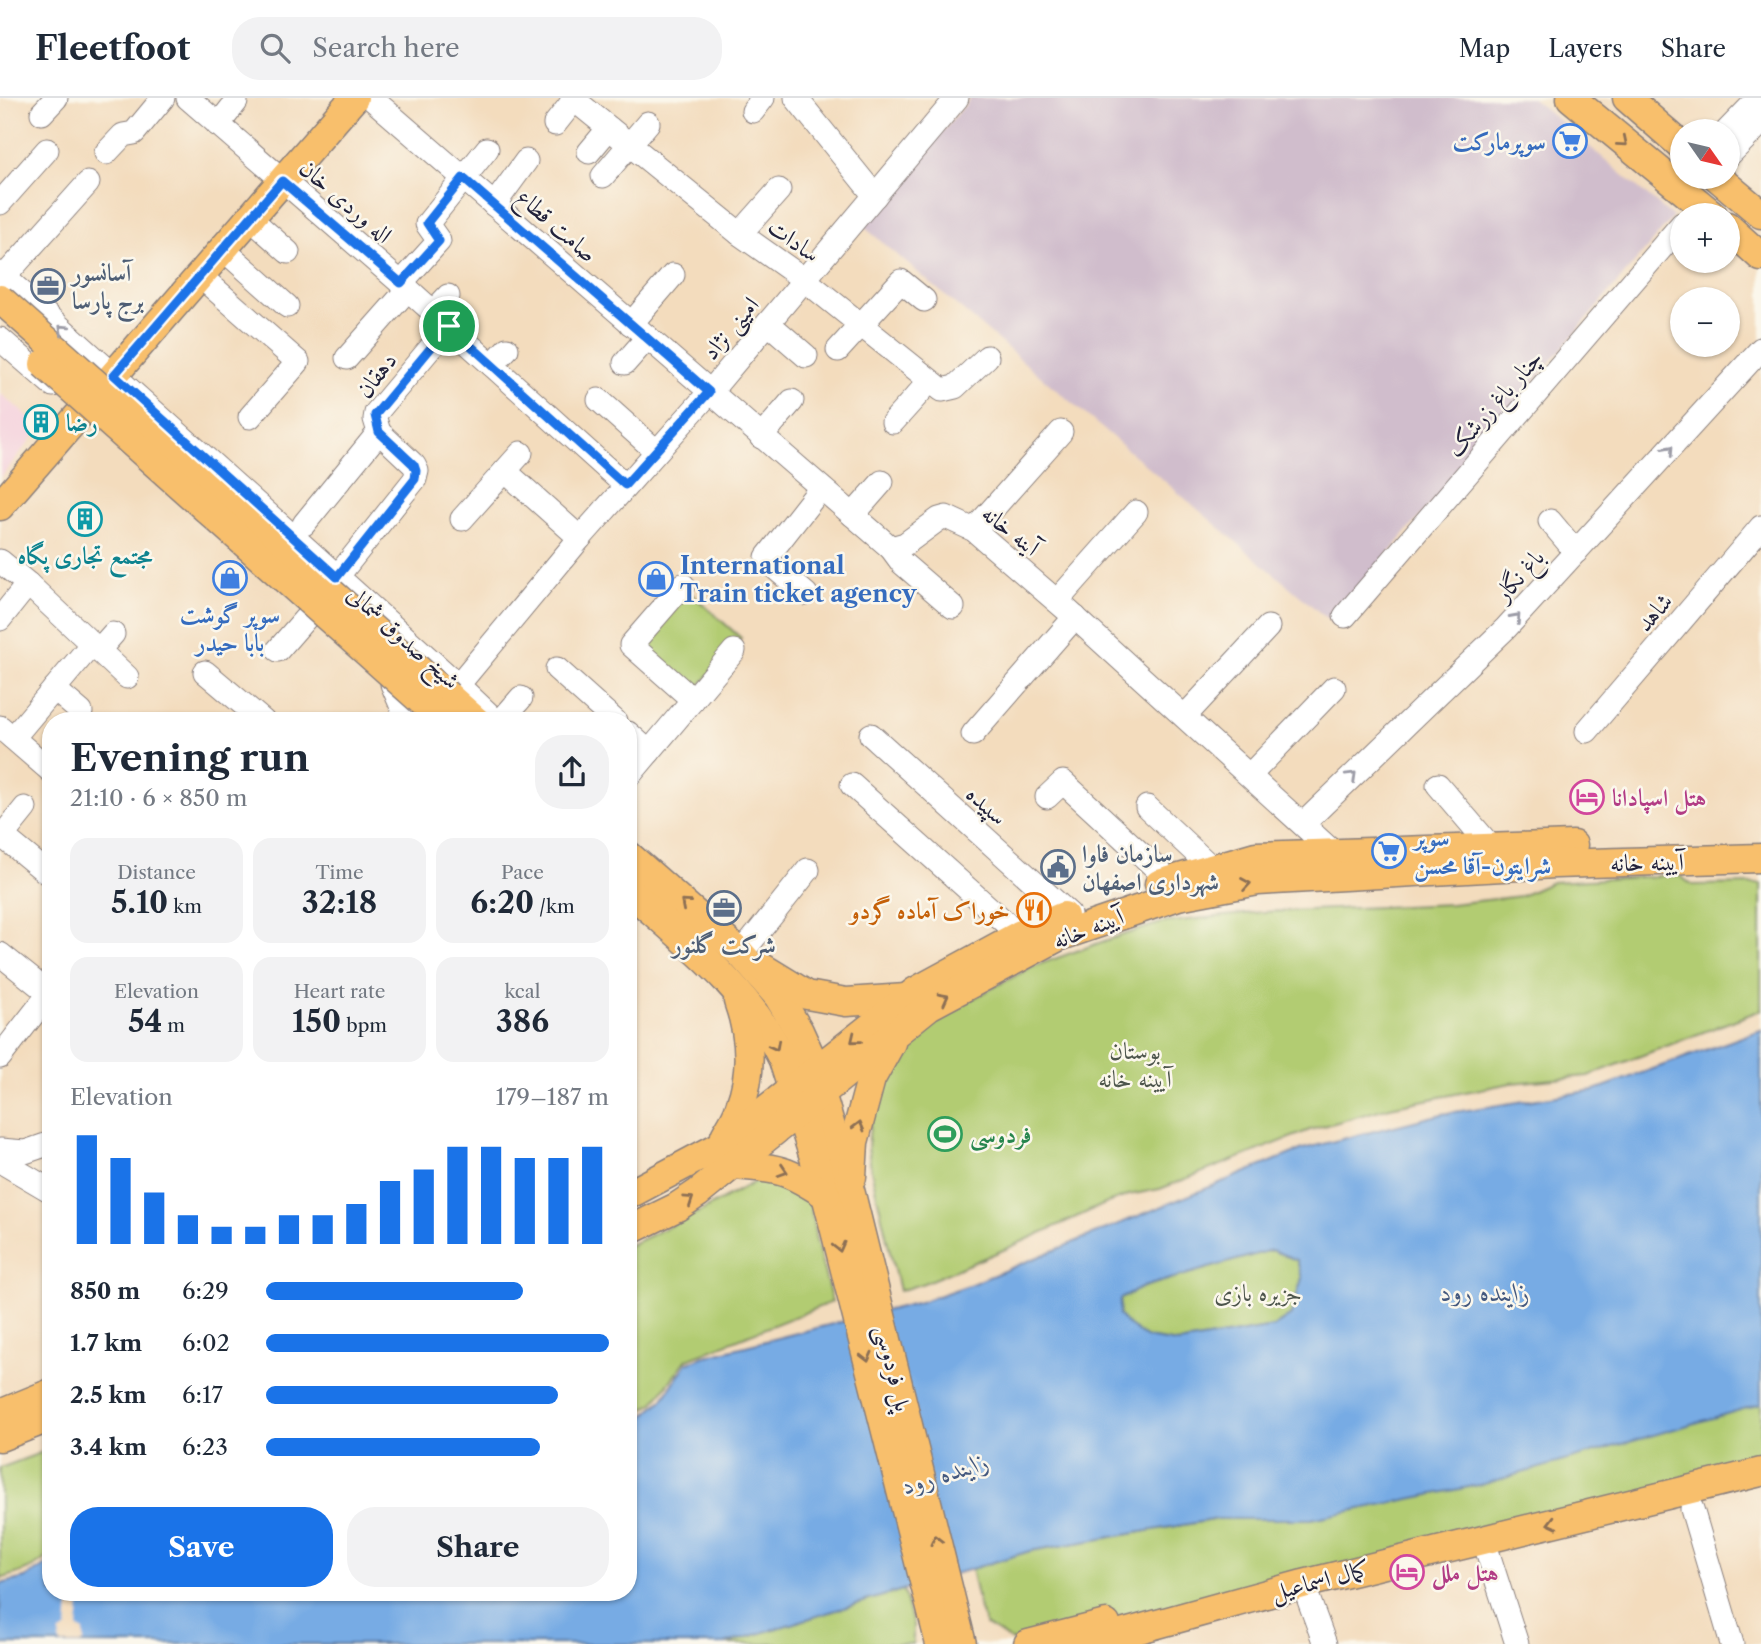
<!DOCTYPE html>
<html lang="en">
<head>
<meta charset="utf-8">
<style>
  body { margin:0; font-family:"Libre Caslon Text",Amiri,serif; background:#f2f2f3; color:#1f2937; height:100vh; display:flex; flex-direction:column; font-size:26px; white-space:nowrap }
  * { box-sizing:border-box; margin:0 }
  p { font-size:23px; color:#747a83 }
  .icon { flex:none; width:38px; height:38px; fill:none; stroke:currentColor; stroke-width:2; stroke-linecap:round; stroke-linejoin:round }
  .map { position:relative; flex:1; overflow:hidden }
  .details { position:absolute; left:42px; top:614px; width:595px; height:889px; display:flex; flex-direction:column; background:#fff; border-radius:28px; box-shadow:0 2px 5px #0004 }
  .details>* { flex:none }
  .needle { width:46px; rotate:124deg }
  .controls { position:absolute; left:1670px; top:21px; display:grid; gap:14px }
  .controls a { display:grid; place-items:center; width:70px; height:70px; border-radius:50%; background:#fff; box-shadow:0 2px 5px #0004; font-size:35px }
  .pin { position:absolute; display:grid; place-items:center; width:60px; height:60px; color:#fff; margin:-30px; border:4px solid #fff; border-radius:50%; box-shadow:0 2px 7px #0007 }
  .round { display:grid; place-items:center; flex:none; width:74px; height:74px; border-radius:28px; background:#f2f2f3 }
  .overview { display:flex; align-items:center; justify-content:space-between; height:119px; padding:0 28px }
  h1 { font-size:38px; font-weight:700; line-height:52px }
  .stats { display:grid; grid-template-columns:repeat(3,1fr); gap:10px; height:119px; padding:7px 28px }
  .stats div { display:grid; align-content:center; border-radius:18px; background:#f2f2f3; text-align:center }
  .stats b { font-size:30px; font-weight:700 }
  .stats small { font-size:19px; font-weight:400 }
  .stats p { font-size:19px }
  .chart { height:196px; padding:14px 28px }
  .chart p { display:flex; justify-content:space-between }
  .chart svg { width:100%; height:126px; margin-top:7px; stroke:#1a73e8; stroke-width:6 }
  .button { display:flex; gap:14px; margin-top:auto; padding:14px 28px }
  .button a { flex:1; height:80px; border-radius:28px; background:#1a73e8; color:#fff; font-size:28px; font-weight:700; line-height:80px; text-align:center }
  .button a+a { background:#f2f2f3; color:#1f2937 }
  ul { padding:0 28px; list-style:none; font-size:23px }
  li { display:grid; grid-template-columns:112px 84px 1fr; align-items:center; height:52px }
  li i { height:18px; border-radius:9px; background:#1a73e8 }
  header { display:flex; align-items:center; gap:42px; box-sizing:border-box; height:98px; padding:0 35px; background:#fff; border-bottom:2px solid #e0e1e3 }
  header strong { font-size:33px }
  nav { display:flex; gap:38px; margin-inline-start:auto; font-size:24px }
  .search { width:490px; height:63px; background:#f2f2f3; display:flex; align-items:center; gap:18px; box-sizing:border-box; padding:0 24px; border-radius:28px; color:#747a83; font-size:26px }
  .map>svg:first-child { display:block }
  .built { fill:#f4cfdc }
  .industrial { fill:#d0bdcc }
  .green { fill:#b2cc72; stroke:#6a7756; stroke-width:2 }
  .water { fill:#77abe4; stroke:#4c6690; stroke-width:2; fill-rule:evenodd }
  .pier { fill:#f3dcbd }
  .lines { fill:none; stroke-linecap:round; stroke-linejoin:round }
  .minor-casing { stroke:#8a7f7c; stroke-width:25 }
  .major-casing { stroke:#8a7f7c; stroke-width:31 }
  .minor { stroke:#fff; stroke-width:23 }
  .major { stroke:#f8bf6c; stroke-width:28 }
  .major-bridge-casing { stroke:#8a7f7c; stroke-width:31; stroke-linecap:butt }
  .major-bridge { stroke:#f8bf6c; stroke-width:28 }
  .oneway { stroke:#8d7054 }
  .oneway2 { stroke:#9c9ca7 }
  .route-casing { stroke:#fff; stroke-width:14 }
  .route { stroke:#1a73e8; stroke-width:9 }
  .labels { text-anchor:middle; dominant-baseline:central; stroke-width:5; stroke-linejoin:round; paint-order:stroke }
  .shop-label { font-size:24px; font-weight:bold; fill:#366cbe; stroke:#fbf7ec; text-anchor:start }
  .street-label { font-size:24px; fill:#22223b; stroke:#fbf7ec }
  .service-label { font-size:24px; font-weight:bold; fill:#4e5e75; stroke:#fbf7ec; text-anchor:start }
  .culture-label { font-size:24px; font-weight:bold; fill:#0d838f; stroke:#fbf7ec; text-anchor:start }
  .hotel-label { font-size:24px; font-weight:bold; fill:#b23c85; stroke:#fbf7ec; text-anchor:start }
  .food-label { font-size:24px; font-weight:bold; fill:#c56008; stroke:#fbf7ec; text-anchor:end }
  .park-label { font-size:24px; fill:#4d554c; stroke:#fbf7ec }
  .leisure-label { font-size:24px; font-weight:bold; fill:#27864d; stroke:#fbf7ec; text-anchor:start }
  .water-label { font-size:26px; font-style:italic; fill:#44597f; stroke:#fbf7ec }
</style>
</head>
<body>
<header>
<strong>Fleetfoot</strong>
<div class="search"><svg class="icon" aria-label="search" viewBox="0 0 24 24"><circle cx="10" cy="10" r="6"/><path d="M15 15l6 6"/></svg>Search here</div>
<nav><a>Map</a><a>Layers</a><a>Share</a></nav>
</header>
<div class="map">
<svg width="1761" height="1546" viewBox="0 0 1761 1546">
  <rect width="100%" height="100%" fill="#fbf7ec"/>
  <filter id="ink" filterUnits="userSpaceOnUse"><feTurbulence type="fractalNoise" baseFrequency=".0143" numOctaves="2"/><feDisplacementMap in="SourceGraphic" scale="14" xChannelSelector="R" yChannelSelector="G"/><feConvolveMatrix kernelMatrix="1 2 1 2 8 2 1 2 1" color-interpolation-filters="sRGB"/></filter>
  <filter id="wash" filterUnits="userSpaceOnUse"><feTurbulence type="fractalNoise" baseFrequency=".00686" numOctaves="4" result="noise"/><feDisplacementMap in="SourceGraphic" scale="28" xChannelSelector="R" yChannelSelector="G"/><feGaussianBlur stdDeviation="1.57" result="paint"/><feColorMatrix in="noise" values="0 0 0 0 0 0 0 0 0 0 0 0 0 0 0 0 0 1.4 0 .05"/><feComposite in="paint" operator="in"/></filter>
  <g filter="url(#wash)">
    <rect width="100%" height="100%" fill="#f3dcbd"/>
    <polygon class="built" points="0,295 41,329 0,380"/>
    <polygon class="industrial" points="971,0 1532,0 1673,119 1331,524 863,128"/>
    <g class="green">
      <polygon points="687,492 741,540 692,597 637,548"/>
      <polygon points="1679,777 1692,787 1761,786 1761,912 1588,978 1511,985 1390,1009 1310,1032 1160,1091 1129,1097 1105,1106 1008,1150 924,1185 899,1193 871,1072 868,1049 871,1016 886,974 904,951 930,928 970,902 1032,869 1110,841 1161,825 1262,814 1451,806 1521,798 1552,784"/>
      <polygon points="756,1083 797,1089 810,1105 816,1142 832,1204 687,1261 653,1306 628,1321 628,1148 703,1112"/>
      <polygon points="1271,1152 1297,1162 1302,1180 1291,1217 1273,1229 1178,1245 1147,1240 1129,1228 1119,1218 1120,1201 1143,1189"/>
      <polygon points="1761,1306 1761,1369 1157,1523 1137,1514 1012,1543 986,1527 980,1512 971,1471 1030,1453 1218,1421 1311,1421"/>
      <path d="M51 1351V1455C40 1469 17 1476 0 1481V1370Z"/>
      <polygon points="903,1492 913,1526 913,1546 725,1546"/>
    </g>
    <path class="water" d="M1761 932V1306L1484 1386 1311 1421H1218L1030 1453 725 1546H0V1486L25 1480 51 1464V1494H628V1327L640 1322 662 1302 687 1265 702 1259 920 1204 969 1187 1303 1051 1442 1016 1595 992ZM1271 1152 1297 1162 1302 1180 1291 1217 1273 1229 1178 1245 1147 1240 1129 1228 1119 1217 1120 1201 1143 1189Z"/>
    <polygon class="pier" points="70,1495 81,1495 78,1530 84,1533 84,1544 80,1546 62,1546 59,1543 60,1535 67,1530"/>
  </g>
  <g filter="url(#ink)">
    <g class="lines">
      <g class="minor-casing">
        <g id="minor">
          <polyline points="188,0 401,185 625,387"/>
          <polyline points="371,0 891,450 905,446 939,421 946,419 974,432 1067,512 1335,756"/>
          <polyline points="572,0 740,136 805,182 942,292 955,289 987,259"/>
          <polyline points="796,0 875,98"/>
          <polyline points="753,13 763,0"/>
          <polyline points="42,15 56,0"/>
          <polyline points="555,26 574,2"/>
          <polyline points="218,27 236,4"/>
          <polyline points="1727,33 1759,0"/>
          <polyline points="589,54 609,30"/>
          <polyline points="106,55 123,37 134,35 163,0"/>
          <polyline points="1727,59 1761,25"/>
          <polyline points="603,78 648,25"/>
          <polyline points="0,105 47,52"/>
          <polyline points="494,107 526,63"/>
          <polyline points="250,120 288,154"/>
          <polyline points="740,136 779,92"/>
          <polyline points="223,151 287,208"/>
          <polyline points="0,175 458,587 496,623"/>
          <polyline points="200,178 298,264 250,319"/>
          <polyline points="4,179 88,85"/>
          <polyline points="401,185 439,143 427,126 487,51"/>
          <polyline points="433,214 448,198"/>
          <polyline points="768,225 806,258"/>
          <polyline points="631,226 673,177"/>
          <polyline points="0,241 53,287"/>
          <polyline points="838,252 901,183 924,202"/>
          <polyline points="347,260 408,191"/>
          <polyline points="625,265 647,240"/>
          <polyline points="492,267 507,251"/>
          <polyline points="599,302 656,353"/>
          <polyline points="893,324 930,283"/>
          <polyline points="761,339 792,303"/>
          <polyline points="505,373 580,440"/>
          <polyline points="853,417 882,384"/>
          <polyline points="462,421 521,355"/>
          <polyline points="1550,423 1576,454"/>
          <polyline points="304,426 379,334 375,321 376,315 449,228"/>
          <polyline points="974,432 1061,334"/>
          <polyline points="891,450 902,465 953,509"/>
          <polyline points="0,463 28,486 127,579"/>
          <polyline points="337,479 415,381 417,373 414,367 379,334"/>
          <polyline points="683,487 631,547 693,602"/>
          <polyline points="806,496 768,464 767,459 821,390"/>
          <polyline points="1057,503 1136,414"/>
          <polyline points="1345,518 1682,126"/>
          <polyline points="0,521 28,486"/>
          <polyline points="278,552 311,514"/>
          <polyline points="98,553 113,536"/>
          <polyline points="557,571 615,623"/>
          <polyline points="205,574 263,623"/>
          <polyline points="392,586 404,614 405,623"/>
          <polyline points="458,587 580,440 710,294 957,0"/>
          <polyline points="54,591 81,614"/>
          <polyline points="1185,618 1268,529"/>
          <polyline points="501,623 521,600"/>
          <polyline points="0,629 51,673"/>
          <polyline points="1587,633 1761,429"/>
          <polyline points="628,635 649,654"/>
          <polyline points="973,636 1075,519"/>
          <polyline points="871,637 1069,816"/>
          <polyline points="13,640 91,547"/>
          <polyline points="1250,677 1334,590"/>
          <polyline points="628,679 734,553"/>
          <polyline points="852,687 1019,837"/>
          <polyline points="1438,687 1491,749"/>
          <polyline points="1047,699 1063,684 1169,782"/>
          <polyline points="1147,709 1212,770"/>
          <polyline points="1303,726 1506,530 1761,251"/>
          <polyline points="0,736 51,778"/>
          <polyline points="0,741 25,710"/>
          <polyline points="0,856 51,897"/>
          <polyline points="741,856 808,772"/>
          <polyline points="0,959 49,896"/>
          <polyline points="0,1052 25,1054 51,1045"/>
          <polyline points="0,1063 51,1093"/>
          <polyline points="1692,1411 1732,1546"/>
          <polyline points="1484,1443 1517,1546"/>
          <polyline points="1303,1486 1325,1546"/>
        </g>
      </g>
      <g class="major-casing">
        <g id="major">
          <polyline points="1571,0 1713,117"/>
          <polyline points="1627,0 1682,48"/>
          <polyline points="1717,79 1761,116"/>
          <polyline points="1727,128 1761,159"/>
          <polyline points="0,408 354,0"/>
          <polyline points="448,598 476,623"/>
          <polyline points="628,757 741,856 778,898 799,933 809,955 851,1096 962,1546"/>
          <polyline points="1159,786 1256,758 1573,747"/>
          <path d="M628 792C685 843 750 892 783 962L826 1097 940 1546"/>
          <polyline points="763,870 807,897 846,904 906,900"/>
          <path d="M725 1038C730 1029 737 1019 740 1008 753 974 750 937 738 903"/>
          <path d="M734 1067C779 1070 788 1072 826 1097"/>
          <polyline points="852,1079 854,1044 871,981 891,945"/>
          <polyline points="628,1097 720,1048 916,893 1019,837 1064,818"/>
          <polyline points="628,1133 677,1109 698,1095 929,908 1058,839 1178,798 1258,783 1555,766 1761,760"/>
          <polyline points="0,1316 51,1295"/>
          <polyline points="0,1339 51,1319"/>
          <polyline points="1028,1546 1106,1526"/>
          <polyline points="1085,1546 1303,1486 1761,1374"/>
        </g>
      </g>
      <use href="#minor" class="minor"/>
      <use href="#major" class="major"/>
      <g class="major-bridge-casing">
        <g id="major-bridge">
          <polyline points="0,201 448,598"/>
          <polyline points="44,266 434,614"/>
        </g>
      </g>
      <use href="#major-bridge" class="major-bridge"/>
    </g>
    <defs><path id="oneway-chevron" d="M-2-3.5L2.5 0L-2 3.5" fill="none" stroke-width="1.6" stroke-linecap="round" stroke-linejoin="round" transform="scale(1.75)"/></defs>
    <g class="oneway">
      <use href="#oneway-chevron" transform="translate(1623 44) rotate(40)"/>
      <use href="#oneway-chevron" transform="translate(1246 786) rotate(-10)"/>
      <use href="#oneway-chevron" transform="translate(685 806) rotate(-139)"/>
      <use href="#oneway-chevron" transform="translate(944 900) rotate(-28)"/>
      <use href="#oneway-chevron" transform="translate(855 941) rotate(141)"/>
      <use href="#oneway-chevron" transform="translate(775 948) rotate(62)"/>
      <use href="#oneway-chevron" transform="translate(859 1028) rotate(-75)"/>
      <use href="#oneway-chevron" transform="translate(783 1073) rotate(18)"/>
      <use href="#oneway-chevron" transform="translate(689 1102) rotate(-34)"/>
      <use href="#oneway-chevron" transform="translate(839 1149) rotate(76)"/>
      <use href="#oneway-chevron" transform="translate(867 1259) rotate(76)"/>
      <use href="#oneway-chevron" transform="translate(1552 1425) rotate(166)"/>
      <use href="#oneway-chevron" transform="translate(936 1442) rotate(-104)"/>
    </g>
    <g class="oneway2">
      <use href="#oneway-chevron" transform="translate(63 231) rotate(-138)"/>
      <use href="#oneway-chevron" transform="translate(1669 352) rotate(-48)"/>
      <use href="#oneway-chevron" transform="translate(1516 520) rotate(-48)"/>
      <use href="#oneway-chevron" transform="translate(1352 678) rotate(-44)"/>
    </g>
  </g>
  <g class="lines" filter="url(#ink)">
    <g class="route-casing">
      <polygon id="route" points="463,80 709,294 625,387 449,228 375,317 379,334 414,367 416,373 415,381 337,479 114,277 282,83 401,185 439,143 427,125"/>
    </g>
    <use href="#route" class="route"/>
  </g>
  <defs>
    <g id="supermarket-ring" transform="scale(1.75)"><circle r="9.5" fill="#fbf7ec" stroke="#3f7fe0" stroke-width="1.5"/><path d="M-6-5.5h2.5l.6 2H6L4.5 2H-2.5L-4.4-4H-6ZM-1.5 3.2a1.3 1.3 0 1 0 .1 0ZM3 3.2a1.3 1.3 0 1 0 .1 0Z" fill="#3f7fe0"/></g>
    <g id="office-ring" transform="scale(1.75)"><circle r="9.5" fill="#fbf7ec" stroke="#5c6f8a" stroke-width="1.5"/><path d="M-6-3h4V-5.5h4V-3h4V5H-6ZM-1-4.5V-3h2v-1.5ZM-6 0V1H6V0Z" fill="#5c6f8a"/></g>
    <g id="building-ring" transform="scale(1.75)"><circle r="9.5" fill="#fbf7ec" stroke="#0f9aa8" stroke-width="1.5"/><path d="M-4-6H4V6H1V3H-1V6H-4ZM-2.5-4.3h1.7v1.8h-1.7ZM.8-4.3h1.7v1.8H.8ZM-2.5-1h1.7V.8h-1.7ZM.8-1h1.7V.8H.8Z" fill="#0f9aa8"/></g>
    <g id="shop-ring" transform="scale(1.75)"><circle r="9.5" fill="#fbf7ec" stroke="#3f7fe0" stroke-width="1.5"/><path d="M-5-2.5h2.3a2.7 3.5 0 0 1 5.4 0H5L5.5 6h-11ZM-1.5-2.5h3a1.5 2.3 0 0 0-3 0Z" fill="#3f7fe0"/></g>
    <g id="hotel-ring" transform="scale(1.75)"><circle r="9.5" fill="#fbf7ec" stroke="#d1479c" stroke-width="1.5"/><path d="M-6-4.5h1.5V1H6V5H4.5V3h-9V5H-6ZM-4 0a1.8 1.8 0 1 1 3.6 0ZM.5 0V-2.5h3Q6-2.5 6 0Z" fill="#d1479c"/></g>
    <g id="civic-ring" transform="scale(1.75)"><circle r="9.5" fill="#fbf7ec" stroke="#5c6f8a" stroke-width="1.5"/><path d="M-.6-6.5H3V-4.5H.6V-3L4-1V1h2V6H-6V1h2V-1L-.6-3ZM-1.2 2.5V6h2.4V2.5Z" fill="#5c6f8a"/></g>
    <g id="restaurant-ring" transform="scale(1.75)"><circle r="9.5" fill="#fbf7ec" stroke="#e8710a" stroke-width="1.5"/><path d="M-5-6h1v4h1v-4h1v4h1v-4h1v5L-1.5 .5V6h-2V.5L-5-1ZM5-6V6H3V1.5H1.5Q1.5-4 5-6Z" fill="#e8710a"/></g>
    <g id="stadium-ring" transform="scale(1.75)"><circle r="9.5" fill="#fbf7ec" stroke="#2e9e5b" stroke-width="1.5"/><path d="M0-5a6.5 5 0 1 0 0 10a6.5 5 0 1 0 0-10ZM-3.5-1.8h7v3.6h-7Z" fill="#2e9e5b"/></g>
  </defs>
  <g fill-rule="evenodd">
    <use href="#supermarket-ring" x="1570" y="43"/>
    <use href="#office-ring" x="48" y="188"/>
    <use href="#building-ring" x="41" y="324"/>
    <use href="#building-ring" x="85" y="421"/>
    <use href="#shop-ring" x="230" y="480"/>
    <use href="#shop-ring" x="656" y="481"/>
    <use href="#hotel-ring" x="1587" y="699"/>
    <use href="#supermarket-ring" x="1389" y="753"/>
    <use href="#civic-ring" x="1058" y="769"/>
    <use href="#office-ring" x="724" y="810"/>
    <use href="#restaurant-ring" x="1034" y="812"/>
    <use href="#stadium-ring" x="945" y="1036"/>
    <use href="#hotel-ring" x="1407" y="1474"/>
  </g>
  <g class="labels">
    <g class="shop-label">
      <text x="1546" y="43" text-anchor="end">سوپرمارکت</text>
      <text x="680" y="467">International<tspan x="680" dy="28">Train ticket agency</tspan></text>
      <text x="230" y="516" text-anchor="middle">سوپر گوشت<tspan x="230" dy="28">بابا حیدر</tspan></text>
      <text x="1414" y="739">سوپر<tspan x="1414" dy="28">شرایتون-آقا محسن</tspan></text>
    </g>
    <g class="street-label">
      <text transform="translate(346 103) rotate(41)">اله وردی خان</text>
      <text transform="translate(557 127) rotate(41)">صامت قطاع</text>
      <text transform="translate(794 142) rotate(35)">سادات</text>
      <text transform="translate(730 230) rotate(-50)">امینی نژاد</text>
      <text transform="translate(376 277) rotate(-53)">دهقان</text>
      <text transform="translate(1494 305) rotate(-49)">چنار باغ زرشک</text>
      <text transform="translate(1011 432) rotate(38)">آینه خانه</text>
      <text transform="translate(1519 477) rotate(-48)">باغ نگار</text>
      <text transform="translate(1654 514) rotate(-49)">شاهد</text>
      <text transform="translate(404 539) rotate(42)">شیخ صدوق شمالی</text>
      <text transform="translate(987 707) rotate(42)">سپیده</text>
      <text transform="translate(1647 764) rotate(-1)">آیینه خانه</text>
      <text transform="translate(1088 830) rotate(-21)">آیینه خانه</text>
      <text transform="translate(894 1270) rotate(76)">پل فردوسی</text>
      <text transform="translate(1320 1482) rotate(-14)">کمال اسماعیل</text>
    </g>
    <g class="service-label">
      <text x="72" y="174">آسانسور<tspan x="72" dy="28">برج پارسا</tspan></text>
      <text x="1082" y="755">سازمان فاوا<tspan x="1082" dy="28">شهرداری اصفهان</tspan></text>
      <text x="724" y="846" text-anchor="middle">شرکت گلنور</text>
    </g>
    <g class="culture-label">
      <text x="66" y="324">رضا</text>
      <text x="85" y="457" text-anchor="middle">مجتمع تجاری پگاه</text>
    </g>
    <g class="hotel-label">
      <text x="1612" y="699">هتل اسپادانا</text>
      <text x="1432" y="1474">هتل ملل</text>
    </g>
    <g class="food-label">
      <text x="1010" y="812">خوراک آماده گردو</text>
    </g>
    <g class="park-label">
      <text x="1135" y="952">بوستان<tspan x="1135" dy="28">آیینه خانه</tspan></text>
      <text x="1258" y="1194">جزیره بازی</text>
    </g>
    <g class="leisure-label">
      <text x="970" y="1036">فردوسی</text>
    </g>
    <g class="water-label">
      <text x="1485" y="1194">زاینده رود</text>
      <text transform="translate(945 1375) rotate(-17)">زاینده رود</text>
    </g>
  </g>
</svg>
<div class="controls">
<a><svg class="needle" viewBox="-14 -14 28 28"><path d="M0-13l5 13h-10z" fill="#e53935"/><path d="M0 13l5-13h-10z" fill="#747a83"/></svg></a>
<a>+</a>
<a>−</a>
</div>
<div class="pin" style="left:449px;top:228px;background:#1e9e55"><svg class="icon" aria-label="arrive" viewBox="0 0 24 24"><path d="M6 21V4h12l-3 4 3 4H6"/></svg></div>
<section class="details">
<div class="overview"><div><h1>Evening run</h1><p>21:10 · 6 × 850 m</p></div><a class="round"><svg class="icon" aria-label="share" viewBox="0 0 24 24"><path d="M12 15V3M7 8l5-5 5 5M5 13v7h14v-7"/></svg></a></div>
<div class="stats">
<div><p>Distance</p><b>5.10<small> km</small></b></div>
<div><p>Time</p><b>32:18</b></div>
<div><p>Pace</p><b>6:20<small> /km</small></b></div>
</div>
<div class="stats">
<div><p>Elevation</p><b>54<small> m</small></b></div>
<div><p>Heart rate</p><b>150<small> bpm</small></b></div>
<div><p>kcal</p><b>386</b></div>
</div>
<div class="chart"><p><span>Elevation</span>179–187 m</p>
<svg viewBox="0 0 160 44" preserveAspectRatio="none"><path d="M5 44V6M15 44V14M25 44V26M35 44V34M45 44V38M55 44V38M65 44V34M75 44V34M85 44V30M95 44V22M105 44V18M115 44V10M125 44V10M135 44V14M145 44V14M155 44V10"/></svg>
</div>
<ul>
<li><b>850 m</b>6:29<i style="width:75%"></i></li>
<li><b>1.7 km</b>6:02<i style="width:100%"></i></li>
<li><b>2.5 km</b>6:17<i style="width:85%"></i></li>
<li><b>3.4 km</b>6:23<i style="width:80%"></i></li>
</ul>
<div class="button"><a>Save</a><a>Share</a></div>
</section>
</div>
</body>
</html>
